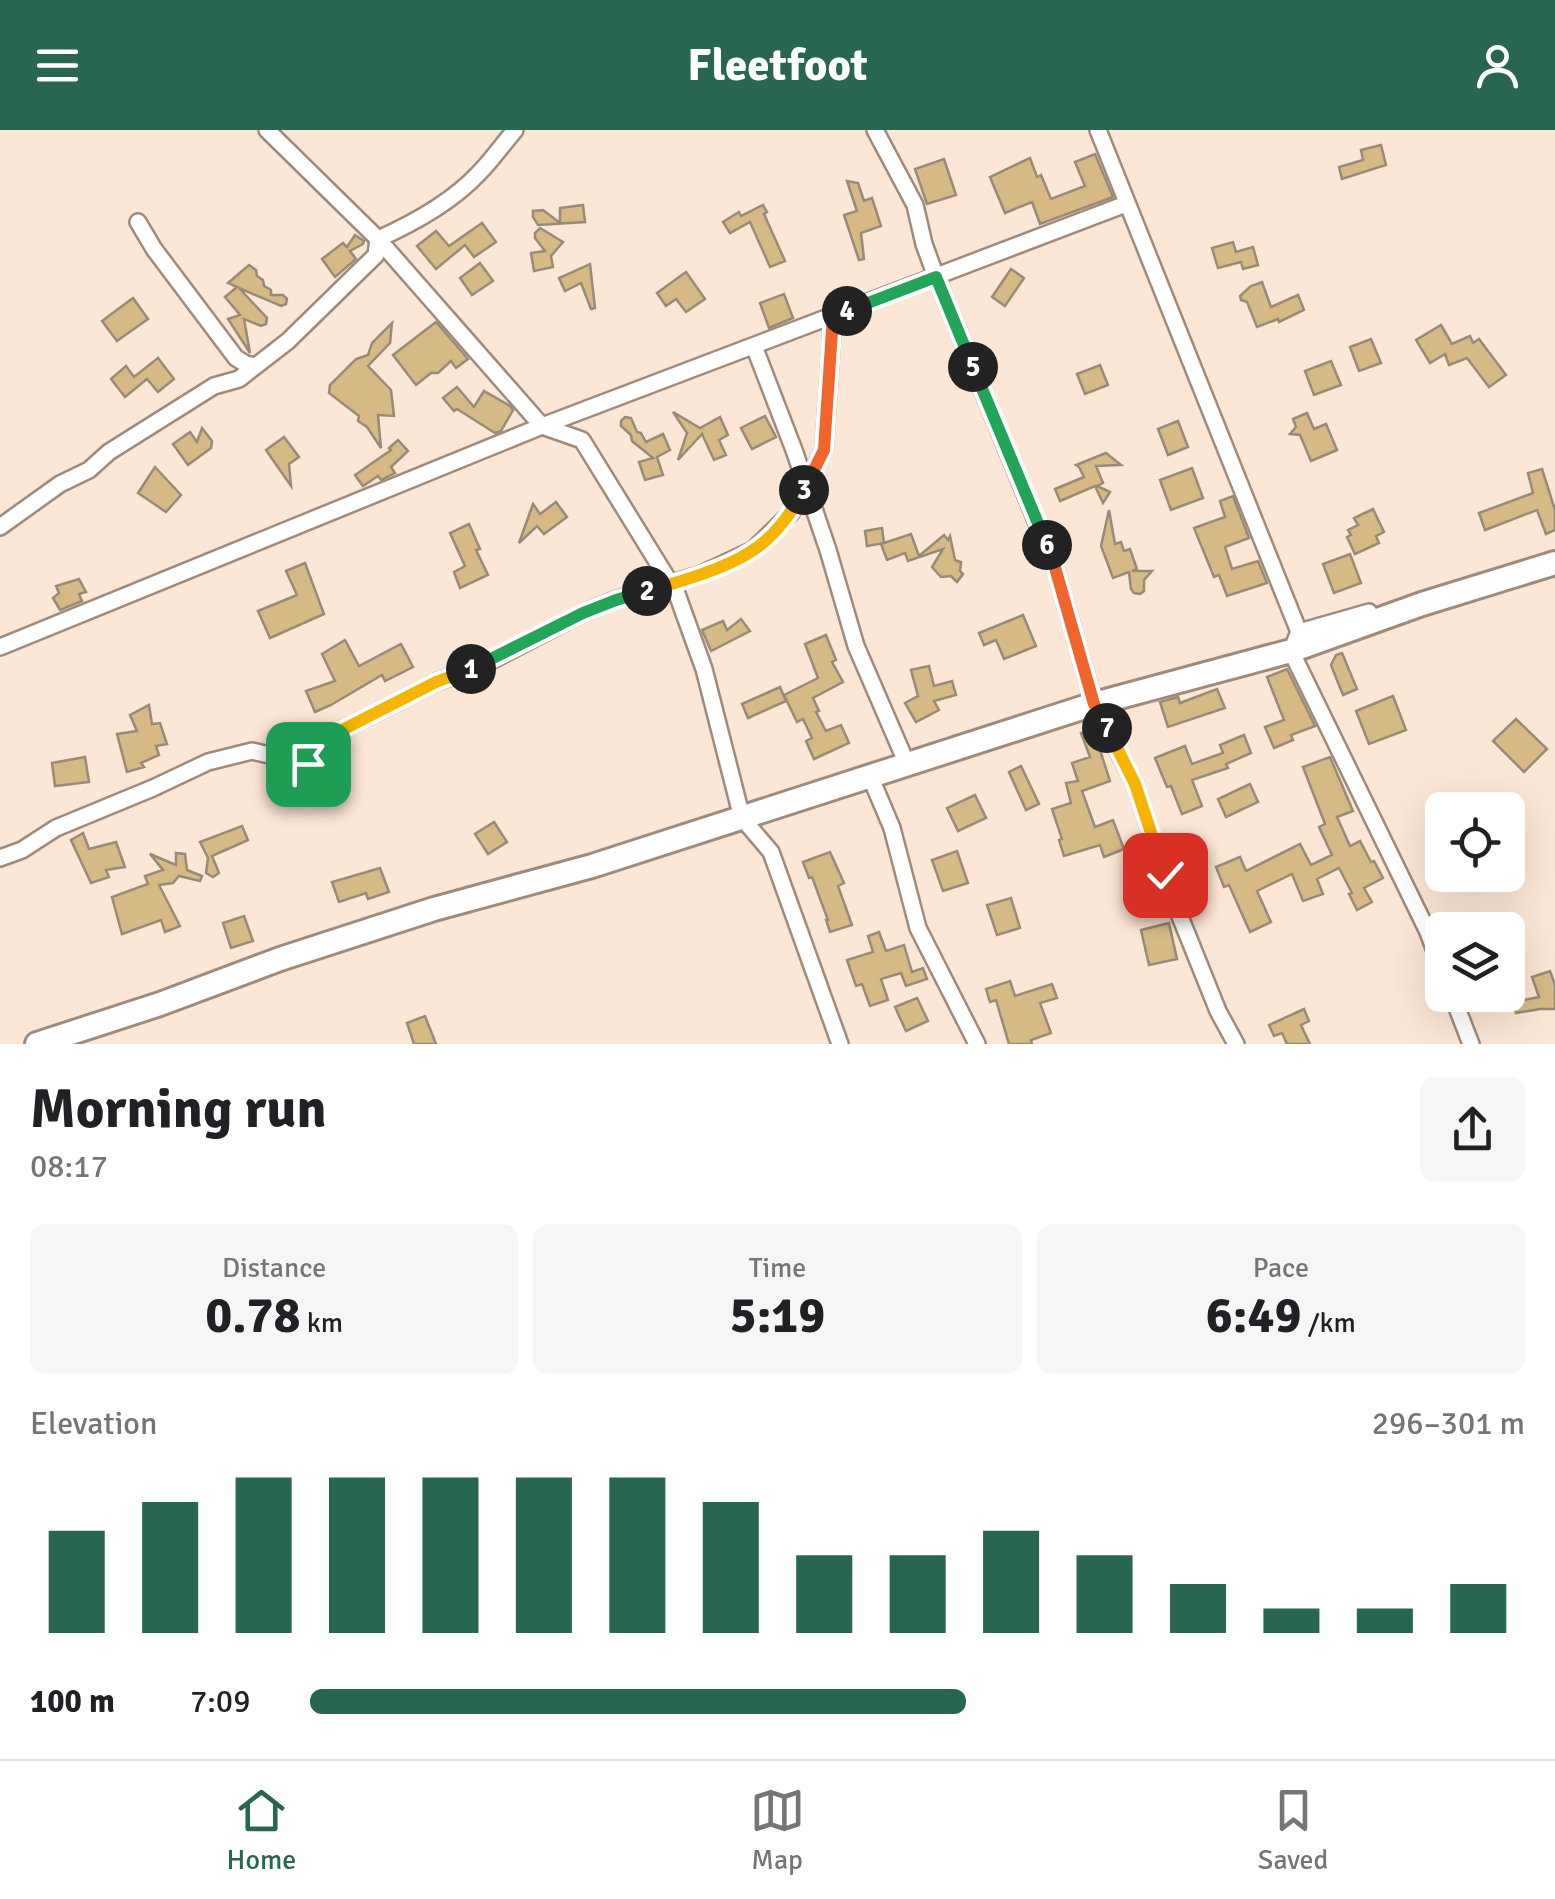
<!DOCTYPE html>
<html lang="en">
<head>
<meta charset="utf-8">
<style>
  body { margin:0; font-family:Signika,sans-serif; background:#f6f6f6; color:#202124; height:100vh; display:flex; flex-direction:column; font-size:38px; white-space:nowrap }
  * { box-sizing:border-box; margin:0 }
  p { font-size:32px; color:#757577 }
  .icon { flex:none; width:55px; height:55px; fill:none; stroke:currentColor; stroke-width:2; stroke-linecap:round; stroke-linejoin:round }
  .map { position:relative; height:914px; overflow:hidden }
  .side { display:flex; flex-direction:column; background:#fff; flex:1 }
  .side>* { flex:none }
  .fabs { position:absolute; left:1425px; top:662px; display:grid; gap:20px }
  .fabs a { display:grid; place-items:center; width:100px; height:100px; border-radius:15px; background:#fff; box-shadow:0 10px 40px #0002; font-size:50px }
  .pin { position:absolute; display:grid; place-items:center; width:85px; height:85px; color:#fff; margin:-42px; border-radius:20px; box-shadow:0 5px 15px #0006 }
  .km { position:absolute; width:50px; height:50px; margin:-25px; border-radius:50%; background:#222; color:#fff; font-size:28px; line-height:50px; text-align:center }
  .round { display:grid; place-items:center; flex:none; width:105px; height:105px; border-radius:15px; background:#f6f6f6 }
  .headline { display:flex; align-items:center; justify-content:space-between; height:170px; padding:0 30px }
  h1 { font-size:55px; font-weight:800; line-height:75px }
  .stats { display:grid; grid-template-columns:repeat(3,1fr); gap:15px; height:170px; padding:10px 30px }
  .stats div { display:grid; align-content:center; border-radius:15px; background:#f6f6f6; text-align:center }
  .stats b { font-size:50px; font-weight:800 }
  .stats small { font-size:28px; font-weight:400 }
  .stats p { font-size:28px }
  .chart { height:280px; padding:20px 30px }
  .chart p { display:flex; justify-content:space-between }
  .chart svg { width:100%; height:180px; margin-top:10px; stroke:#286652; stroke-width:6 }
  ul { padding:0 30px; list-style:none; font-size:32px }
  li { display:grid; grid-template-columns:160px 120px 1fr; align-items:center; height:75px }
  li i { height:25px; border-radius:12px; background:#286652 }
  header { display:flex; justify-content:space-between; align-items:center; height:130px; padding:0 30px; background:#286652; color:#fff; font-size:45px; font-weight:800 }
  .tabs { display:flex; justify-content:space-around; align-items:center; height:140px; border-top:2px solid #e0e0e0; background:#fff; font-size:28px; color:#757577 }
  .tabs a { display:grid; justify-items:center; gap:5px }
  .tabs .current { color:#286652 }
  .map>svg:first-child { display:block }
  .building { fill:#d7b986; stroke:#988b77; stroke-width:2.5 }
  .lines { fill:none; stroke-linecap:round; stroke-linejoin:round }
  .minor-casing { stroke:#9f8b7c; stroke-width:20 }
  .highway-casing { stroke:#9f8b7c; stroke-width:28 }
  .minor { stroke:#fff; stroke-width:15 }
  .highway { stroke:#fff; stroke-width:22 }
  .split-1-casing { stroke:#fff; stroke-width:20 }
  .split-2-casing { stroke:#fff; stroke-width:20 }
  .split-3-casing { stroke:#fff; stroke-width:20 }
  .split-4-casing { stroke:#fff; stroke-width:20 }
  .split-5-casing { stroke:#fff; stroke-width:20 }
  .split-6-casing { stroke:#fff; stroke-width:20 }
  .split-7-casing { stroke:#fff; stroke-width:20 }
  .split-8-casing { stroke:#fff; stroke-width:20 }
  .split-1 { stroke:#f5b400; stroke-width:12 }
  .split-2 { stroke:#22a559; stroke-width:12 }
  .split-3 { stroke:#f5b400; stroke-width:12 }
  .split-4 { stroke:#f0652b; stroke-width:12 }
  .split-5 { stroke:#22a559; stroke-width:12 }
  .split-6 { stroke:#22a559; stroke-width:12 }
  .split-7 { stroke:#f0652b; stroke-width:12 }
  .split-8 { stroke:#f5b400; stroke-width:12 }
</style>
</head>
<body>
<header><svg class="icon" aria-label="menu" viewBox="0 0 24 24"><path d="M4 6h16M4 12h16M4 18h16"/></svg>Fleetfoot<svg class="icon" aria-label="person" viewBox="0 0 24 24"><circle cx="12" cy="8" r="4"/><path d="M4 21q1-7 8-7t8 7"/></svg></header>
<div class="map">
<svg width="1555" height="914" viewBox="0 0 1555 914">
  <rect width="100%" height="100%" fill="#fce6d5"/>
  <g class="building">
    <polygon points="1381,15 1386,35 1342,49 1339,37 1363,30 1361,20"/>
    <polygon points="1095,24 1113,67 1040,94 1032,72 1005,83 990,47 1030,28 1037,47 1041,45 1051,69 1085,56 1075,32"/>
    <polygon points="944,29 956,65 927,74 915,39"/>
    <polygon points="847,51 858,53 864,71 872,68 881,96 861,103 864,129 859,130 844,85 857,81"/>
    <polygon points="583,75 585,92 538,95 533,87 533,81 543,80 560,93 560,78"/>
    <polygon points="763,75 767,82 764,84 785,131 770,137 750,92 730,103 723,92 739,82 741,86"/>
    <polygon points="482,93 496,112 474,127 465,115 436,139 417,116 436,101 449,116"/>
    <polygon points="540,98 563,112 551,126 553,137 534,141 531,123 545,121 535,108 535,103"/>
    <polygon points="355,105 364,111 363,114 350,121 356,129 335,147 322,129 343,113 347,117"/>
    <polygon points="1233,112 1236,122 1253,117 1258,135 1243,139 1241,132 1218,138 1212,118"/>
    <polygon points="480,133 493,151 472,165 460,148"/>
    <polygon points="590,134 595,178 591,179 581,153 565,161 559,148"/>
    <polygon points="249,135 256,140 257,146 263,150 264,156 271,160 271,165 283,165 287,169 286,174 281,176 239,158 267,188 266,194 261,196 244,189 250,223 228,189 240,185 225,167 237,157 228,153"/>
    <polygon points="1011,139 1024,148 1005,176 992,167"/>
    <polygon points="686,142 705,169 686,182 676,169 666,176 657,163"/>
    <polygon points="1262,152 1271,177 1298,165 1304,180 1279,192 1278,189 1257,197 1247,172 1241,170 1240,166 1251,156"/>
    <polygon points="784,164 793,188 769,198 760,173"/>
    <polygon points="133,168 148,189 117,211 102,191"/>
    <polygon points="436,192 468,229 456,238 451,231 438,243 431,243 416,255 393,225"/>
    <polygon points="392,193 390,213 368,236 391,260 394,286 378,285 381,318 367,297 358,291 359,286 329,263 330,255 356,229 368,225 372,213"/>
    <polygon points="1441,195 1452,214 1470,206 1473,213 1479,209 1506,245 1489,257 1467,228 1449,235 1445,224 1430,233 1416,210"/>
    <polygon points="1371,209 1381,233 1359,241 1350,217"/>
    <polygon points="158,228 174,249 158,262 147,249 125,267 111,249 126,236 134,247"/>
    <polygon points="1331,231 1341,255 1314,265 1305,241"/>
    <polygon points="1100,235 1108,255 1085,264 1077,244"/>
    <polygon points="457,257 474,277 484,261 510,276 513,280 501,301 495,303 457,279 454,281 443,268"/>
    <polygon points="673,282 700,298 720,287 728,305 719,310 726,325 714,330 702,304 678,330 687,303"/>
    <polygon points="1307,283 1314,299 1326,294 1337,320 1311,331 1300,305 1290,304 1296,297 1293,289"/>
    <polygon points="765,286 776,307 752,319 741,298"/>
    <polygon points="625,287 631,288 637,302 641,303 646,312 663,304 670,320 657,327 663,345 645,350 639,332 653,328 632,311 631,305 621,296 621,291"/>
    <polygon points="1178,291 1188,317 1168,325 1158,299"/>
    <polygon points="202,298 212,311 211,318 188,335 173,314 190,302 197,312"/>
    <polygon points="284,307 299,327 289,334 291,356 266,320"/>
    <polygon points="398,310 408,321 391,337 395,343 381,350 378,346 363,356 355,345 391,320 389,318"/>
    <polygon points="1106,323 1121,335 1096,336 1103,353 1097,356 1110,362 1103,373 1095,356 1060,371 1055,359 1084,347 1079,337 1076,335"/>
    <polygon points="155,337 181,365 166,382 138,363"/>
    <polygon points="1192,338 1203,368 1171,380 1160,350"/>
    <polygon points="1542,339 1555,380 1555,400 1546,404 1537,380 1485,400 1479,383 1533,363 1528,343"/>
    <polygon points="1233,366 1249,408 1225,417 1232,439 1258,431 1267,453 1227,466 1219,445 1214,447 1194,398 1225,387 1220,371"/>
    <polygon points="556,372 567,387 544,404 537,396 519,413 533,374 540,384"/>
    <polygon points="1373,379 1384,402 1376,406 1379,413 1355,424 1347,407 1351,405 1348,400 1358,395 1354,388"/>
    <polygon points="1109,380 1115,414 1121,412 1124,421 1130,419 1137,439 1132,441 1152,441 1144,450 1144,461 1140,464 1134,463 1131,459 1129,442 1113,448 1101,416"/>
    <polygon points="469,394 480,419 476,420 488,445 460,458 454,442 465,436 450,403"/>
    <polygon points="882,398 884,413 911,404 919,426 944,405 948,410 950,406 955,430 961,432 960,441 963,444 957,452 951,446 941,447 932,437 943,419 908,431 905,423 887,430 881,414 884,413 867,416 865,401"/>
    <polygon points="1350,424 1361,453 1334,463 1323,434"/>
    <polygon points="305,433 324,484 270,508 258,481 297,465 286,441"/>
    <polygon points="79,449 86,462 79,464 82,471 60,480 53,468 59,463 56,456"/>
    <polygon points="1023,485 1036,516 1004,529 996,510 984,515 979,503"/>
    <polygon points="741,489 750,501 711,521 702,500 723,491 727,500"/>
    <polygon points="826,505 836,530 832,532 843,552 813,568 819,581 816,582 826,601 841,595 849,613 814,629 806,611 812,608 803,589 797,592 784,565 818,548 805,514"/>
    <polygon points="345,510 359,536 401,514 413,537 385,551 382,545 331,575 315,582 306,561 335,551 322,524"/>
    <polygon points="1342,523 1357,559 1343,565 1331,535 1336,525"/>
    <polygon points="929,536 934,556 952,551 956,565 934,571 939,580 916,592 905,573 918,566 911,540"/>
    <polygon points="1287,539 1315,596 1291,605 1293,610 1274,618 1265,597 1284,590 1267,547"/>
    <polygon points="780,557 786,571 748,588 742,574"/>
    <polygon points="1217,559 1225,578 1168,597 1160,572 1178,567 1180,573"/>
    <polygon points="1393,566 1406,600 1369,614 1356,581"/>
    <polygon points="149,575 152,594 160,593 167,614 156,616 159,625 141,633 144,637 127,642 117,604 137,601 130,585"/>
    <polygon points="1516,589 1547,619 1524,642 1493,611"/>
    <polygon points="1094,599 1101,613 1098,614 1110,651 1082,661 1095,697 1113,690 1124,719 1104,727 1100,715 1064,726 1059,710 1062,709 1052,679 1071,673 1066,653 1078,651 1072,633 1090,627 1081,603"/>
    <polygon points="1244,605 1251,623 1226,634 1228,638 1192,650 1202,676 1182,684 1171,656 1167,657 1155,628 1185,616 1192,634 1223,623 1220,615"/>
    <polygon points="85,627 89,652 55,656 52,633"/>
    <polygon points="1330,627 1353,681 1337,687 1350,716 1360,711 1371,732 1374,731 1383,748 1364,758 1372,772 1357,780 1349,764 1352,763 1339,738 1317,749 1323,764 1303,771 1292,744 1257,761 1271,792 1250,802 1229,755 1224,757 1216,737 1240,727 1246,741 1300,714 1311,735 1332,725 1319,697 1325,694 1303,637"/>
    <polygon points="1021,636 1039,674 1026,680 1009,642"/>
    <polygon points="1250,654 1258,672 1226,687 1218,669"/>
    <polygon points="975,665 986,688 958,701 947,678"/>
    <polygon points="494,692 507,712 488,724 475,704"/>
    <polygon points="242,696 248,710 212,726 219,743 213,747 206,743 208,728 200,712"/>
    <polygon points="83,703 89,719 116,712 125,737 106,740 109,747 91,753 71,710"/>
    <polygon points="957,721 968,753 943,761 932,730"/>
    <polygon points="830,722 844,753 838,756 852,795 830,802 826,790 828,790 812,747 809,748 803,732"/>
    <polygon points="176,723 185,724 187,740 202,746 200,751 179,746 173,753 159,755 180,796 165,802 161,790 122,804 112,767 148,754 145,746 163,740 150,724 176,735"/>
    <polygon points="380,738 389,762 368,769 366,763 339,772 332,752"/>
    <polygon points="1011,768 1020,798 997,805 987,775"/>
    <polygon points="244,786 253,811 231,818 223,793"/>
    <polygon points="1169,793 1177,829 1149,835 1141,800"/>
    <polygon points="879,802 886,821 904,815 912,842 923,838 927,849 906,856 901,843 881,849 888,870 870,876 862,854 856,856 847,830 873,822 868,806"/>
    <polygon points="1550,841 1555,855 1555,879 1540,879 1516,883 1514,872 1539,867 1532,847"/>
    <polygon points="1010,851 1015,866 1052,854 1057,868 1040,873 1051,903 1031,910 1032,914 1009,914 996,870 990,872 986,859"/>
    <polygon points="917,868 928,891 906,901 895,877"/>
    <polygon points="1304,879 1309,891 1301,895 1310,914 1287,914 1282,903 1274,906 1269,895"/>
    <polygon points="425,886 436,914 414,914 407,893"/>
  </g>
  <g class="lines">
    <g class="minor-casing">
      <g id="minor">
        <polyline points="267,0 378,109 542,296 582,310 677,464 704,539 742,688 771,722 840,914"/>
        <polyline points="875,0 915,75 924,114 936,147 1054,434 1094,574 1135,654 1171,764 1218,881 1236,914"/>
        <polyline points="1098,0 1299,502 1291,521 1428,802 1442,840"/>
        <polyline points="138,92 154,119 236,228 246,234 255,236"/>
        <polyline points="754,216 794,320 828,420 856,516 907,634"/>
        <path d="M0 397 60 354 89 340 109 322 214 256 239 249 288 211 376 125 378 109C414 93 451 73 479 43 492 30 503 14 515 0"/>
        <polyline points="1299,502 1369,482"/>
        <polyline points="0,517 542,296 1126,74"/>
        <polyline points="870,646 892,698 918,798 977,914"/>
        <polyline points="0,728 22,720 56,698 153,658 208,632 252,621 308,634 328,625 342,600 436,552 483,535 583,483 615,470 699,445 753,420 791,383 824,320 833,186"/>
        <polyline points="1452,865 1471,914"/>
      </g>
    </g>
    <g class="highway-casing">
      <polyline id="highway" points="37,914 160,874 280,829 434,779 592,736 1094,574 1291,521 1422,474 1555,433"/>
    </g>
    <use href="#minor" class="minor"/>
    <use href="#highway" class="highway"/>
  </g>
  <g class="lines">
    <g class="split-1-casing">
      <polyline id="split-1" points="308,634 328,625 342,600 436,552 471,539"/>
    </g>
    <g class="split-2-casing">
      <polyline id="split-2" points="471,539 583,483 616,470 647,461"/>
    </g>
    <g class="split-3-casing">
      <path id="split-3" d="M647 461C679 452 725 439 752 421 774 407 792 382 804 360"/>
    </g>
    <g class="split-4-casing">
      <polyline id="split-4" points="804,360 824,320 833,186 847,181"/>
    </g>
    <g class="split-5-casing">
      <polyline id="split-5" points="847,181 936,147 973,237"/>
    </g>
    <g class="split-6-casing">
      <polyline id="split-6" points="973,237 1047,415"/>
    </g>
    <g class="split-7-casing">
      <polyline id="split-7" points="1047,415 1054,434 1094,574 1107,598"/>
    </g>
    <g class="split-8-casing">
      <polyline id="split-8" points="1107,598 1135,654 1165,745"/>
    </g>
    <use href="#split-1" class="split-1"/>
    <use href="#split-2" class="split-2"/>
    <use href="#split-3" class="split-3"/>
    <use href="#split-4" class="split-4"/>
    <use href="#split-5" class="split-5"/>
    <use href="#split-6" class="split-6"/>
    <use href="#split-7" class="split-7"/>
    <use href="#split-8" class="split-8"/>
  </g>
</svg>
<div class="fabs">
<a><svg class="icon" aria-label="locate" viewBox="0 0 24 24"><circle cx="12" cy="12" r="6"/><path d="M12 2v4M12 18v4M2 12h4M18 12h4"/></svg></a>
<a><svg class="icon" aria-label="layers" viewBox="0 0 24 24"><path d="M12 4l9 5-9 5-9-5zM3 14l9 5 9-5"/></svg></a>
</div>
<div class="pin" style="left:308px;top:634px;background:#1e9e55"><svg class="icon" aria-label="arrive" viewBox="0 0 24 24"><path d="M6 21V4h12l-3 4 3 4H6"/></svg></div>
<div class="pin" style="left:1165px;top:745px;background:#d93025"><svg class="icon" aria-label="check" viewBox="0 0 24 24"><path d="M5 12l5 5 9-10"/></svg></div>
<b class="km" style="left:471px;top:539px">1</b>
<b class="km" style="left:647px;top:461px">2</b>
<b class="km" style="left:804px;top:360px">3</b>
<b class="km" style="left:847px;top:181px">4</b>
<b class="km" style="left:973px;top:237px">5</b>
<b class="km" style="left:1047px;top:415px">6</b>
<b class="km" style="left:1107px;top:598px">7</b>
</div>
<section class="side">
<div class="headline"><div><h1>Morning run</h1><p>08:17</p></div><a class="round"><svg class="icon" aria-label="share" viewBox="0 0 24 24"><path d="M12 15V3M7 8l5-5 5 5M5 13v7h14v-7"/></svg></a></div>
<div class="stats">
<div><p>Distance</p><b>0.78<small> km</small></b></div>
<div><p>Time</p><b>5:19</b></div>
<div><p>Pace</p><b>6:49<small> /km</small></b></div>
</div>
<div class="chart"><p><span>Elevation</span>296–301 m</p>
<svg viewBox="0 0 160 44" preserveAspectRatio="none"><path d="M5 44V19M15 44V12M25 44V6M35 44V6M45 44V6M55 44V6M65 44V6M75 44V12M85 44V25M95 44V25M105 44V19M115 44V25M125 44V32M135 44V38M145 44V38M155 44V32"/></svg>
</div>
<ul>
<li><b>100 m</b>7:09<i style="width:54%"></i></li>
</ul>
</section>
<nav class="tabs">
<a class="current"><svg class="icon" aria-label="home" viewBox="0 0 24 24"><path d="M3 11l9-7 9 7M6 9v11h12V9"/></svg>Home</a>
<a><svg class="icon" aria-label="map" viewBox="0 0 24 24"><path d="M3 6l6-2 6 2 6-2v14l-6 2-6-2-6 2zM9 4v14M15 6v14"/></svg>Map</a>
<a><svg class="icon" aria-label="saved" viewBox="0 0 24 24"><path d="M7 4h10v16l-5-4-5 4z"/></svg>Saved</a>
</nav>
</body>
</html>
